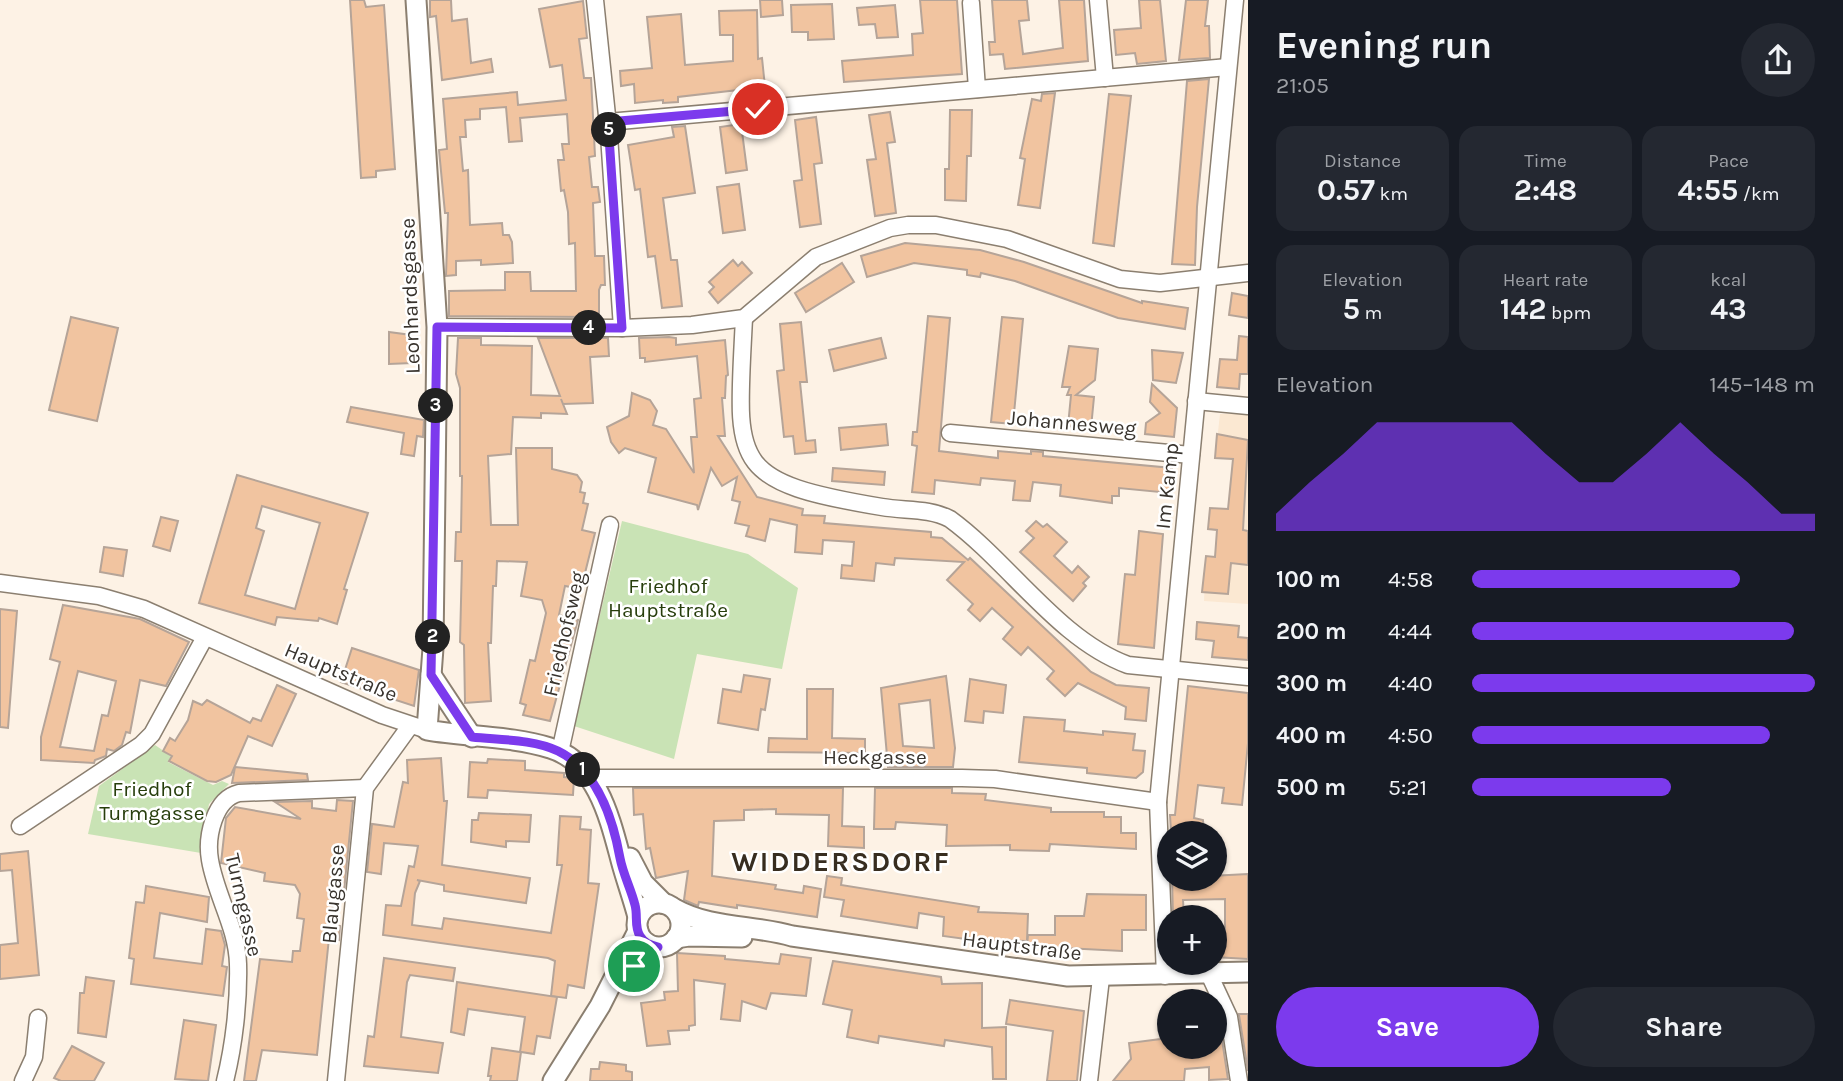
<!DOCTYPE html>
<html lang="en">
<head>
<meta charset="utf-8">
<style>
  body { margin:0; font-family:Karla,sans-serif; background:#242831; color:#f1f3f6; height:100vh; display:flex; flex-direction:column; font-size:26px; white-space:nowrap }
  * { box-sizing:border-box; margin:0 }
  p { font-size:23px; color:#9ea1a6 }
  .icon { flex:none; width:38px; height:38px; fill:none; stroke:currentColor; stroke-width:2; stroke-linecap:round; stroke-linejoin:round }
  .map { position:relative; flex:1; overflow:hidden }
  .drawer { display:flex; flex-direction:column; background:#171b24; width:595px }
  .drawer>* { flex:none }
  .fabs { position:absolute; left:1157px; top:821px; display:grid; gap:14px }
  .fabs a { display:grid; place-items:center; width:70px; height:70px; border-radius:50%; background:#171b24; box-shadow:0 2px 5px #0004; font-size:35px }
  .pin { position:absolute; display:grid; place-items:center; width:60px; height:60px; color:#fff; margin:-30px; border:4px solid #fff; border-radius:50%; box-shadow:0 2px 7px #0007 }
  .km { position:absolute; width:35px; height:35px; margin:-18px; border-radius:50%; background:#222; color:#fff; font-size:19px; line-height:35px; text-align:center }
  .round { display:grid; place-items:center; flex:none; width:74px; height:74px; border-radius:37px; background:#242831 }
  .headline { display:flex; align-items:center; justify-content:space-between; height:119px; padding:0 28px }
  h1 { font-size:38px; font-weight:700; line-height:52px }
  .metrics { display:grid; grid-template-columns:repeat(3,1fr); gap:10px; height:119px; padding:7px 28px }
  .metrics div { display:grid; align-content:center; border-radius:18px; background:#242831; text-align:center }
  .metrics b { font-size:30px; font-weight:700 }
  .metrics small { font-size:19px; font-weight:400 }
  .metrics p { font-size:19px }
  .chart { height:196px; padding:14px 28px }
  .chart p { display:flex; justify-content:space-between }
  .chart svg { width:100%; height:126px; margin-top:7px; fill:#7c3aed; opacity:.7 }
  .action { display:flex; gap:14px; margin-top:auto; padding:14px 28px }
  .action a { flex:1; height:80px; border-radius:42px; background:#7c3aed; color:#fff; font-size:28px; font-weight:700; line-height:80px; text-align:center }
  .action a+a { background:#242831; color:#f1f3f6 }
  ul { padding:0 28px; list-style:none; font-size:23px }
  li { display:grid; grid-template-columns:112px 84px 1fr; align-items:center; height:52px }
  li i { height:18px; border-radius:9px; background:#7c3aed }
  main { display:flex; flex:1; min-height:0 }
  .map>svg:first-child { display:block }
  .built { fill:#fbe8d2 }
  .green { fill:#c9e3b5 }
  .building { fill:#f1c4a0; stroke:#b5a498; stroke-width:2; fill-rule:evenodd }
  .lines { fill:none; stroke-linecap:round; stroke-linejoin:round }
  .minor-casing { stroke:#8b7f70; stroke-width:19 }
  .tertiary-casing { stroke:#8b7f70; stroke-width:23 }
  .minor { stroke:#fff; stroke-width:16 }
  .tertiary { stroke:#fff; stroke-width:19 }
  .route-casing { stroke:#fff; stroke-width:14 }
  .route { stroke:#7c3aed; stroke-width:9 }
  .labels { text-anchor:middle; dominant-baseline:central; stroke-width:5; stroke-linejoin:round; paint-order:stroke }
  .street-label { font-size:21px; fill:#38332d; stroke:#fff }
  .park-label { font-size:21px; fill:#273e0c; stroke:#fff }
  .district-label { font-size:28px; font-weight:bold; letter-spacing:2px; fill:#372d20; stroke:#fff }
</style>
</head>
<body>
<main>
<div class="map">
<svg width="1248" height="1081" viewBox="0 0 1248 1081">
  <rect width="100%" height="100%" fill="#fdf2e5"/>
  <polygon class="built" points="1248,413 1248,604 1204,601 1206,556 1215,556 1217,531 1208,529 1210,508 1228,509 1233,460 1215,458 1220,414"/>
  <g class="green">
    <polygon points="622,521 748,554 798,588 782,669 697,654 674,759 574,726"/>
    <polygon points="155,745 171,756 168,762 213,785 222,781 229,784 209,804 201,853 88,834 99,786"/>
  </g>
  <g class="building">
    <polygon points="350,0 364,0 366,7 384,5 395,169 376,171 376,177 361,178"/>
    <polygon points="430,0 451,0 452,21 467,19 471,63 491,59 493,72 442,80 436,16 430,17"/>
    <polygon points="760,0 782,0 783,15 761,17"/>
    <polygon points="920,0 957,0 962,74 844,82 842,61 913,55 912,34 923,33"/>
    <polygon points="992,0 1027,0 1029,20 1019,21 1023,54 1063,48 1059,0 1084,0 1088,61 1005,69 1003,54 990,55 989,42 995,42"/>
    <polygon points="1139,0 1160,0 1166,61 1137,64 1135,53 1116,55 1114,30 1141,28"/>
    <polygon points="1186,0 1208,0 1205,26 1209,26 1210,58 1179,60"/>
    <polygon points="583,1 587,38 579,39 584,78 591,78 595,156 589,157 592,187 598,187 600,202 593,203 595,256 604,256 605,285 601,285 599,290 599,317 449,316 449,291 505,290 505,272 530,272 531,291 576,291 575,243 569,244 568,212 564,190 561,191 558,160 564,160 562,144 569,144 567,114 520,118 522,141 509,142 506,107 480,109 480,119 465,120 466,137 460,137 463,171 468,170 470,225 502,223 503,235 509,235 512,242 513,263 481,265 481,260 456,261 456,275 446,276 448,213 445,213 439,150 447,149 443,99 517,92 518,105 566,100 562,65 550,67 539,9"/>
    <polygon points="832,4 834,39 808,40 808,32 792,32 791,5"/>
    <polygon points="895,5 898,37 877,38 875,24 859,25 857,8"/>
    <polygon points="757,10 758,59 762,58 765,87 678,97 678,102 663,103 663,100 635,103 634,84 621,86 620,71 652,68 647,17 681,14 685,65 733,61 733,35 720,35 719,11"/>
    <polygon points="1209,79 1197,207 1195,265 1172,264 1187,81"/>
    <polygon points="1055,93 1040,208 1018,205 1025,159 1020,158 1032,99 1041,101 1042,94"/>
    <polygon points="1109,94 1131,96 1114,246 1093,243"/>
    <polygon points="950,110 972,110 971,156 967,156 966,201 945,200 945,169 949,169"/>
    <polygon points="890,112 895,142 887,143 896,213 875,216 867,160 876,159 869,115"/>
    <polygon points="816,117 822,163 814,164 821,224 800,227 794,181 802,180 795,120"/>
    <polygon points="741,124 747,170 726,173 720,127"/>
    <polygon points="685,126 695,193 663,198 671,260 677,260 682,306 662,308 655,256 648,257 640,189 635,190 628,145 674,137 672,127"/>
    <polygon points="739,184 745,230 723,233 717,187"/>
    <polygon points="905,243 980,250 1024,262 1142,303 1142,301 1188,308 1185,329 1118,318 1015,281 981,273 980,277 967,275 967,270 914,263 867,277 861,256"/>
    <polygon points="733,260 738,266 742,262 752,273 718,303 709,292 714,287 709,282"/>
    <polygon points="842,263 854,282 806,312 795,293"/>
    <polygon points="1232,293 1248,296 1248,318 1229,315"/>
    <polygon points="928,316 950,318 939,451 998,458 998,451 1031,454 1031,451 1043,452 1043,456 1172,468 1170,493 1119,488 1119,496 1112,496 1112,503 1060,496 1061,485 1033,482 1030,501 1013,500 1015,481 981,478 980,485 935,480 934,494 912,492 917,446 912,445 913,432 917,432"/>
    <polygon points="71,317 118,328 97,421 49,410"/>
    <polygon points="1002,317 1023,319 1013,424 991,422"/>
    <polygon points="801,322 807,382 800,382 806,441 815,440 816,452 795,454 793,436 784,437 777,371 784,370 780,324"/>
    <polygon points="389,332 411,335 412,363 389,364"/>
    <polygon points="1239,336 1248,337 1248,374 1240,374 1239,389 1217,387 1220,359 1237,360"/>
    <polygon points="669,337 676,338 676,345 725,340 728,375 726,376 725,398 722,398 725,436 718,436 757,497 803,509 802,515 825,516 824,523 931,532 931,537 942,538 968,560 970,558 1091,672 1116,685 1149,688 1146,721 1125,719 1126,707 1078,683 1065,696 1047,679 1054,671 1028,647 1021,655 1003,639 1013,627 992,608 980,621 968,610 973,604 947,580 964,562 895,558 894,565 876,563 874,581 841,578 842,565 852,566 854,542 823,540 822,554 795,552 797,525 770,519 765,541 746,536 749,526 735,523 740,502 732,500 737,477 722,486 711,468 698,510 697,505 648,492 656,458 625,448 619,453 611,442 607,427 629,416 632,393 650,400 657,411 653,425 666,429 694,473 691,437 697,437 694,399 701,398 697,356 645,362 645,358 640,358 639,338"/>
    <polygon points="458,338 481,338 481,345 532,346 531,395 560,396 538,338 608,338 609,356 590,357 593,403 563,404 561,399 567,414 541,413 541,418 513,417 511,454 488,456 491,525 518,525 516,448 552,448 552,469 577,475 582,482 580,492 585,493 583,503 588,504 582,530 595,533 581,589 565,586 559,615 578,620 550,721 523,715 526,705 520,703 530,660 535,661 546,613 542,600 521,596 527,562 497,561 496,586 493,586 491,643 488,643 491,701 465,703 464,645 460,642 462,561 455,561 456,532 461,532 462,476 460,476 460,388 456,374"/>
    <polygon points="881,338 886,358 834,371 829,350"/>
    <polygon points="1069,346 1098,349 1095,380 1076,395 1094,397 1091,428 1068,426 1071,395 1067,395 1070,387 1062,387"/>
    <polygon points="1152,350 1183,353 1176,383 1153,380"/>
    <polygon points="1152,384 1177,408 1174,437 1145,434 1146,423 1160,413 1150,402"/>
    <polygon points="351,407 424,420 423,437 417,436 414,456 401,454 404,433 347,422"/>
    <polygon points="886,424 888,445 841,450 839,428"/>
    <polygon points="1217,434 1248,440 1243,530 1248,531 1248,565 1231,563 1228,594 1202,592 1206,556 1215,557 1217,530 1208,529 1210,508 1228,509 1233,459 1215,458"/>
    <polygon points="833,468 885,472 884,485 832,481"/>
    <path d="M237 475 368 513 344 589 347 590 337 624 319 618 318 621 277 617 275 625 199 603ZM262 506 320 523 295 609 245 595 264 531 256 528Z"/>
    <polygon points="161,517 178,521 170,551 153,546"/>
    <polygon points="1036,521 1043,527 1047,524 1067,542 1054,556 1072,573 1078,566 1089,577 1083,583 1086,586 1073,601 1020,552 1034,538 1026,531"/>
    <polygon points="1139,531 1163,534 1154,648 1118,644 1125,574 1135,575"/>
    <polygon points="104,547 127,550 123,576 100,572"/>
    <path d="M63 605 140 619 189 642 166 686 140 680 130 733 126 732 122 745 114 751 107 749 106 756 95 760 94 763 41 760V737L60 662 50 659ZM78 671 116 681 108 716 102 715 94 751 60 747Z"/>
    <polygon points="0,609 17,611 8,728 0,727"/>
    <polygon points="1197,622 1239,626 1238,637 1248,638 1248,660 1212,657 1214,641 1196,639"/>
    <polygon points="352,648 419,670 414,706 341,682"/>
    <polygon points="744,675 770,679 765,710 761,709 758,730 718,723 723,689 741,692"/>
    <path d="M946 676 955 748 953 767H888L881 688ZM930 700 934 748 903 746 899 704Z"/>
    <polygon points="970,679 1006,685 1003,713 984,711 983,723 965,721"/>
    <polygon points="277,685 296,694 272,746 248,736 231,775 216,782 207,781 169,761 172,756 163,751 170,738 175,741 188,720 193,701 202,705 207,700 250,723 253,718 261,721"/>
    <polygon points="1188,686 1248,693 1248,743 1242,805 1222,803 1224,788 1198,785 1194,818 1203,820 1204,833 1171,832 1170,815 1175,815"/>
    <polygon points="807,689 833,689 832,738 865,739 865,753 768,752 769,738 807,739"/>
    <polygon points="1024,717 1065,720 1064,731 1103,735 1103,731 1135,734 1133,750 1145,751 1143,772 1136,778 1087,773 1087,768 1019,762"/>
    <polygon points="441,758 444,801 447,801 442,865 530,878 526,903 444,891 444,885 417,880 420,881 415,893 412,925 442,929 444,918 551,933 562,865 557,865 560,816 581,817 580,829 591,830 588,883 599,884 584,988 568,985 566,998 551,996 555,961 548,958 383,935 386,905 401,906 409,866 414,867 418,846 384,843 381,874 367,872 372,824 394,827 403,782 408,783 407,760"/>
    <polygon points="488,759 525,761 525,770 564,773 564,777 574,778 573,795 488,790 487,798 468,797 470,762 487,763"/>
    <polygon points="235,767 307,774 308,780 232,783"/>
    <polygon points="633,788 843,788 842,826 864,827 864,848 828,846 829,815 776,814 776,809 744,810 744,820 714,821 712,876 776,885 775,889 803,893 804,886 821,889 817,917 737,905 737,908 699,902 698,906 684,900 688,871 656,878 650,848 646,849 643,814 634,815"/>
    <polygon points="875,788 952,788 952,793 986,794 985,800 1051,808 1051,812 1104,812 1104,817 1121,817 1121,833 1136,833 1136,849 1050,844 1049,851 1010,850 1010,845 946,846 947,825 896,822 895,829 874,829"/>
    <polygon points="337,800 353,801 344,892 335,891 330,924 340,926 339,940 329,938 317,1055 262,1050 256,1081 244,1081 260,959 292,962 293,951 300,951 304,919 297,918 300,894 295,885 264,881 265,873 221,863 226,818 235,807 301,819 275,802 312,801 312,808 336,811"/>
    <polygon points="479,813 531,815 529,842 506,841 506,847 471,842 472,820 478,820"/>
    <polygon points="28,851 39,975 0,979 0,945 18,943 12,870 0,871 0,854"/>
    <polygon points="1248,874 1248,959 1214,957 1214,942 1225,943 1225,899 1183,900 1184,917 1173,917 1172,878"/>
    <polygon points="827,876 842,878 841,885 979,907 978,912 1028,914 1027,941 973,940 943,936 944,917 919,913 917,928 841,916 844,900 824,897"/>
    <polygon points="146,886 209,897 207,922 160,913 154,958 202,964 206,929 221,931 225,945 222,966 227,967 223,996 131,984 134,959 129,958 136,902 144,903"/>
    <polygon points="1087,894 1146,895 1146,930 1122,930 1122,951 1027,946 1028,935 1055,935 1055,916 1084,916"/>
    <polygon points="677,953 725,956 725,959 779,964 781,954 811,958 806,996 771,993 766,1009 742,1001 740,1021 721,1019 725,984 694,980 695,1025 689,1026 689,1030 668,1031 670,1044 647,1046 641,1003 665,1000 664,992 678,991"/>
    <polygon points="384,958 455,968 453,981 410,975 407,982 401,1037 443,1043 438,1073 364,1066 368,1036 374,1037"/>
    <polygon points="833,961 941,977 942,984 982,983 982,1028 1006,1027 1006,1079 993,1079 992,1047 945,1040 944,1046 879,1036 878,1043 847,1037 852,1010 823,1004"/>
    <polygon points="86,977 114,981 106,1037 78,1033 80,993 84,993"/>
    <polygon points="457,982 557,997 550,1038 537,1036 534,1054 521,1052 517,1081 490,1081 491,1076 488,1076 492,1048 520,1052 525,1017 468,1009 464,1035 451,1032"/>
    <polygon points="1010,1000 1084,1011 1077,1081 1047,1081 1053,1031 1006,1024"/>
    <polygon points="1239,1014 1248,1014 1248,1071 1239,1015"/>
    <polygon points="1214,1015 1219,1020 1228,1079 1209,1080 1209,1067 1185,1069 1184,1081 1113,1081 1131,1059 1129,1043 1169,1038 1169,1046 1214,1046"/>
    <polygon points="184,1020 216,1025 208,1081 175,1079"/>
    <polygon points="72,1046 104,1063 94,1081 61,1081 54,1078"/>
    <polygon points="600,1062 626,1065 626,1071 632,1072 632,1081 590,1081 591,1069 599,1069"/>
  </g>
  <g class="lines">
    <g class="minor-casing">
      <g id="minor">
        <polyline points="595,0 609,135 622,328"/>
        <polyline points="1098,0 1105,78"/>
        <polyline points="971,3 977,89"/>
        <polyline points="608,122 1228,67"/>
        <path d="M744 318C737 464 726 481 882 507 905 511 929 508 950 519 1009 562 1059 640 1128 665L1248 677"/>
        <polyline points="437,327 622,328 692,325 744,318 816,257 890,228 908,225 936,225 1007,239 1120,279 1160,283 1248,273"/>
        <polyline points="1196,401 1248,406"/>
        <polyline points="950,433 1191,455"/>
        <polyline points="0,583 99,596 144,609 382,715 427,730"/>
        <polyline points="560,752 610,525"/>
        <polyline points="590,778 962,778 995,779 1158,802"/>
        <polyline points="20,826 141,745 152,734 205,637"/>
        <polyline points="1209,974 1229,1017 1239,1081"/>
        <polyline points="1165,976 1158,802 1235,0"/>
        <polyline points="23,1081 34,1057 38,1018"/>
        <path d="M225 1081C234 1045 239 1001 238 964 237 927 216 896 210 860 206 837 214 799 239 793L365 788"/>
        <polyline points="336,1081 365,788 410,726"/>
        <polyline points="1089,1081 1101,978"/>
      </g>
    </g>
    <g class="tertiary-casing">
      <g id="tertiary">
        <path d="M416 0 437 327 433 648 427 730C466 737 513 736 550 748 597 762 610 819 621 860 626 879 633 898 638 917"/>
        <polyline points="431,675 472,737"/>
        <polyline points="630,858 643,883 663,903"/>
        <circle cx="659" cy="925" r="22"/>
        <path d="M675 909C711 929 754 925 792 936L1068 976 1248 972"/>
        <polyline points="676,938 689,936 742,937"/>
        <polyline points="553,1081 600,1006 638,931"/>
      </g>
    </g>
    <use href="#minor" class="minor"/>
    <use href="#tertiary" class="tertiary"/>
  </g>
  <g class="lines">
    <g class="route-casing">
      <path id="route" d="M634 966 658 947C650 945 644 943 640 936 634 927 638 915 635 905 631 889 623 874 620 858 613 819 597 770 558 751 533 739 499 740 472 737L431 675 437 327 622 328 608 122 758 109"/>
    </g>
    <use href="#route" class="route"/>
  </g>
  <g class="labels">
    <g class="street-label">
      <text transform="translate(410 296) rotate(-92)">Leonhardsgasse</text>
      <text transform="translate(1072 423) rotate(5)">Johannesweg</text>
      <text transform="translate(1167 486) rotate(-84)">Im Kamp</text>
      <text transform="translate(564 634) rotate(-77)">Friedhofsweg</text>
      <text transform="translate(341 672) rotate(23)">Hauptstraße</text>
      <text x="875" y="757">Heckgasse</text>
      <text transform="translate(333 894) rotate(-85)">Blaugasse</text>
      <text transform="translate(244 905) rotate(77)">Turmgasse</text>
      <text transform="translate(1022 946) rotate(7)">Hauptstraße</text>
    </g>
    <g class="park-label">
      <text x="668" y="586">Friedhof<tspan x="668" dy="24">Hauptstraße</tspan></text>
      <text x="152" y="789">Friedhof<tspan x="152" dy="24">Turmgasse</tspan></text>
    </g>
    <g class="district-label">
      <text x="841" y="861">WIDDERSDORF</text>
    </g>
  </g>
</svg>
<div class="fabs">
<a><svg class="icon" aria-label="layers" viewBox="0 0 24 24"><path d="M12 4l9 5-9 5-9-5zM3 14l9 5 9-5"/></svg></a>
<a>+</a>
<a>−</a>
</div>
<div class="pin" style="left:634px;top:966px;background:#1e9e55"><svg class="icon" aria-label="arrive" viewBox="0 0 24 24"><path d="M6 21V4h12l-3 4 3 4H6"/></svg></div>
<div class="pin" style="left:758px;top:109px;background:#d93025"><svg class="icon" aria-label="check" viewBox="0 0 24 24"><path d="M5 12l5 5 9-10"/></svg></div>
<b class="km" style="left:583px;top:770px">1</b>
<b class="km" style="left:433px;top:637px">2</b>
<b class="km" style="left:436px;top:406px">3</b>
<b class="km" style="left:589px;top:328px">4</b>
<b class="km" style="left:609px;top:130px">5</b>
</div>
<section class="drawer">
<div class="headline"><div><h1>Evening run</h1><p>21:05</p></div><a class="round"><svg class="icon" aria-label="share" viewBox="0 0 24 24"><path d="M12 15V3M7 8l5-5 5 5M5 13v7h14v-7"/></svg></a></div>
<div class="metrics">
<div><p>Distance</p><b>0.57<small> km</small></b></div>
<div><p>Time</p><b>2:48</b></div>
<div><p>Pace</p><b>4:55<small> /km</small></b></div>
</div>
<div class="metrics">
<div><p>Elevation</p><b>5<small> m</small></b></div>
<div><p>Heart rate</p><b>142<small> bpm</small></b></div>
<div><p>kcal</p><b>43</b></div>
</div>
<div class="chart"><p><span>Elevation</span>145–148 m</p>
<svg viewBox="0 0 160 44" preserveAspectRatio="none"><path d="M0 44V38L10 27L20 17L30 6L40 6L50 6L60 6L70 6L80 17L90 27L100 27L110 17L120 6L130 17L140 27L150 38L160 38V44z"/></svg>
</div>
<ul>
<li><b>100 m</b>4:58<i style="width:78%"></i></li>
<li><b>200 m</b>4:44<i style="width:94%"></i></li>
<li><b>300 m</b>4:40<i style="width:100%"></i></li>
<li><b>400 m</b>4:50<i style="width:87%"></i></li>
<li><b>500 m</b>5:21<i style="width:58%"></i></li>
</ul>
<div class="action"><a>Save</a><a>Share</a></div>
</section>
</main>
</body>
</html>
